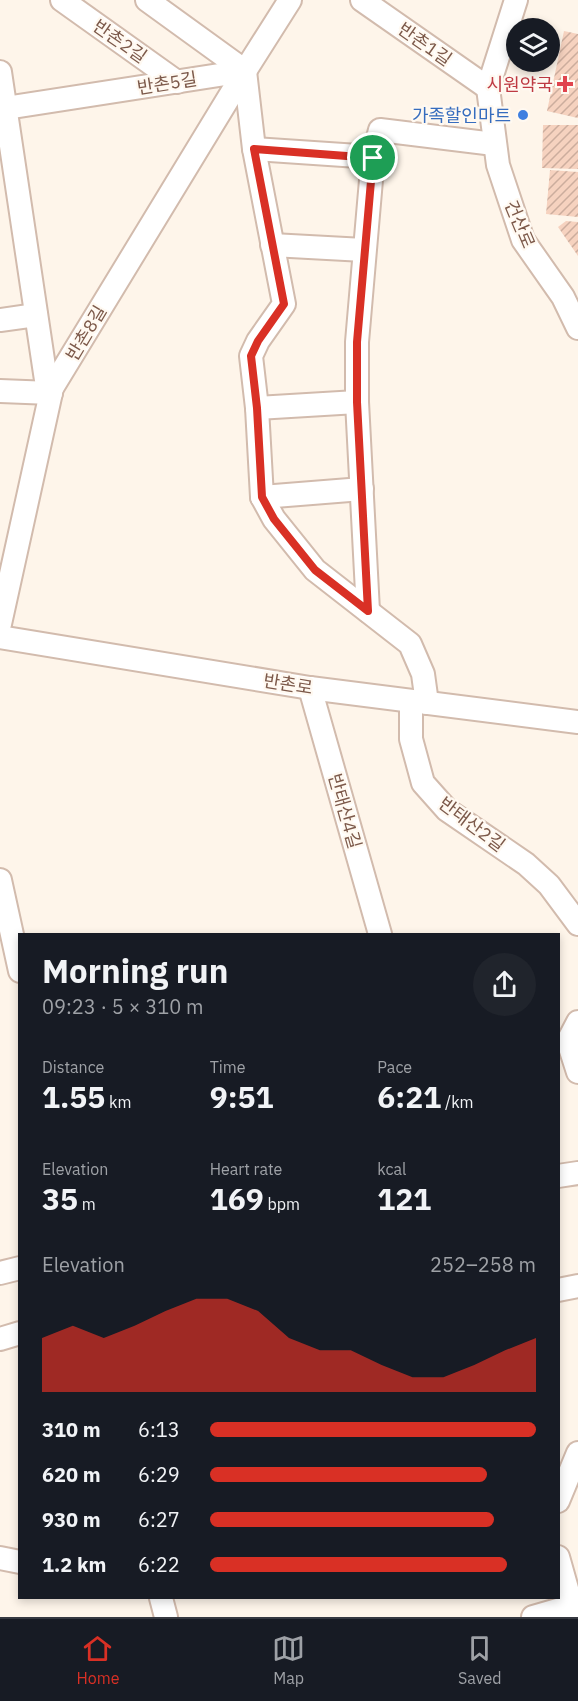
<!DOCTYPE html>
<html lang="en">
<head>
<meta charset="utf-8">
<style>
  body { margin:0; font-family:"IBM Plex Sans","Noto Sans KR",sans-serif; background:#20242c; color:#f1f3f6; height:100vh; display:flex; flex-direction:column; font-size:22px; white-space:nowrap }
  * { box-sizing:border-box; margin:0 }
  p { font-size:20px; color:#9ea1a6 }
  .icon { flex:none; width:33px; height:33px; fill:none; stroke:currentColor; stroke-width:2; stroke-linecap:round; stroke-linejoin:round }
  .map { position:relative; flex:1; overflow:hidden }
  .sheet { position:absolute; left:18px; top:933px; width:542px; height:666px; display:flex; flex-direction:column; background:#171b24; border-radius:0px; box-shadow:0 3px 9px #0003 }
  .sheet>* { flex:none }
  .controls { position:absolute; left:506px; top:18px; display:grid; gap:12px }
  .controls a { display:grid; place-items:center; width:54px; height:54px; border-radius:50%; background:#171b24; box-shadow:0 3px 9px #0003; font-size:30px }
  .pin { position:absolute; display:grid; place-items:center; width:51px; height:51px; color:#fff; margin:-26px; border:3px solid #fff; border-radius:50%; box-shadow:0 2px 6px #0007 }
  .round { display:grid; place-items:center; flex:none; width:63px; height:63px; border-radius:32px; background:#20242c }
  .head { display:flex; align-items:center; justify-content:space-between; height:102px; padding:0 24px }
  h1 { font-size:33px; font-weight:700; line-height:45px }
  .metrics { display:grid; grid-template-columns:repeat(3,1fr); gap:9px; height:102px; padding:6px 24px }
  .metrics div { display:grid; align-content:center }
  .metrics b { font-size:30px; font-weight:700 }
  .metrics small { font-size:16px; font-weight:400 }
  .metrics p { font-size:16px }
  .chart { height:168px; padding:12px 24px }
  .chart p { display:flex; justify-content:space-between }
  .chart svg { width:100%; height:108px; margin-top:6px; fill:#d93025; opacity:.7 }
  ul { padding:0 24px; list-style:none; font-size:20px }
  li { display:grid; grid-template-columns:96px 72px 1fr; align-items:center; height:45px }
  li i { height:15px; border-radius:8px; background:#d93025 }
  .dock { display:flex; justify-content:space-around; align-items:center; height:84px; border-top:2px solid #363941; background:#171b24; font-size:16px; color:#9ea1a6 }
  .dock a { display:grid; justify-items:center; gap:3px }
  .dock .selected { color:#d93025 }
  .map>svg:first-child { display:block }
  .building { fill:url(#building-hatch) }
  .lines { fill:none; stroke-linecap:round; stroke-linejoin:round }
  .minor-casing { stroke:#d2bbad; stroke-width:26 }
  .minor { stroke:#fff; stroke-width:22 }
  .route-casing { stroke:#fff; stroke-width:12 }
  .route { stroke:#d93025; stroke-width:8 }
  .health-dot { fill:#e0444e; stroke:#fff9f1; stroke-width:2 }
  .shop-dot { fill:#3f7fe0; stroke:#fff9f1; stroke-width:2 }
  .labels { text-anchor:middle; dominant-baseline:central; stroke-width:4.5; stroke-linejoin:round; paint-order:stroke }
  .street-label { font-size:18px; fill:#7c594a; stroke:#fff9f1 }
  .health-label { font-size:18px; fill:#be3a42; stroke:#fff9f1; text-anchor:end }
  .shop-label { font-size:18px; fill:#366cbe; stroke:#fff9f1; text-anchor:end }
</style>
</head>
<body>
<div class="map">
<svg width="578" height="1617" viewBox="0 0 578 1617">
  <defs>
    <pattern id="building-hatch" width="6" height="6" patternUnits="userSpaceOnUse" patternTransform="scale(1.5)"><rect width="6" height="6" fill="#f6d2bf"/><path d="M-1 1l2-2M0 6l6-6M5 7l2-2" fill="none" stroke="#ccad9d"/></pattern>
  </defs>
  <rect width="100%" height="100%" fill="#fef5ea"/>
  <g class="building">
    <polygon points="564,31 578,34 578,118 547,111"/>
    <polygon points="543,125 578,125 578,169 542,168"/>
    <polygon points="550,170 578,172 578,217 546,214"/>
    <polygon points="566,221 578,222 578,256 558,227"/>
  </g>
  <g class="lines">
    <g class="minor-casing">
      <g id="minor">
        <polyline points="62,0 177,82"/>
        <polyline points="147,0 245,71"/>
        <polyline points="362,0 488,88"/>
        <polyline points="516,0 488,88 498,165 523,240 563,297 578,328"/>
        <polyline points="245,71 254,149 284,304 258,341 251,356 257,408 262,497 274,519 315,570 410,644 423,674 427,703"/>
        <polyline points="0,72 46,380 52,388"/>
        <polyline points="0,109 245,71 290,0"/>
        <polyline points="254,149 373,157"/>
        <polyline points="272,245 364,250"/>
        <polyline points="0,320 36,315"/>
        <polyline points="0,391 51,393"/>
        <polyline points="257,408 357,402"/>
        <polyline points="262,497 362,489"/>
        <polyline points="368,611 357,402 357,342 373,157 380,130 494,144"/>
        <polyline points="0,624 52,388 245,71"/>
        <polyline points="0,637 310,688 578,722"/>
        <polyline points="310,688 380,934"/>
        <polyline points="411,701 411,739 423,783 447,810 526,864 549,885 578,924"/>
        <polyline points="0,880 20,971"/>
        <polyline points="578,1022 568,1041 578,1072"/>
        <polyline points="558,1176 578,1173"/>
        <polyline points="0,1273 20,1268"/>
        <polyline points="558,1290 578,1286"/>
        <polyline points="0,1339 20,1333"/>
        <polyline points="558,1501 578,1453"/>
        <polyline points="558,1557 575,1617"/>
        <polyline points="0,1558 20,1562"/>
        <polyline points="161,1598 166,1617"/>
        <polyline points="533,1617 578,1604"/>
      </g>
    </g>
    <use href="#minor" class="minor"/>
  </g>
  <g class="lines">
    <g class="route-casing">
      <polygon id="route" points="254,149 373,158 357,342 357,402 368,611 315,570 274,519 262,497 257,408 251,356 258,341 284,304"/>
    </g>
    <use href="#route" class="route"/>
  </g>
  <path class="health-dot" d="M562 75h6v6h6v6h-6v6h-6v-6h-6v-6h6z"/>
  <circle class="shop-dot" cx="523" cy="115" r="6"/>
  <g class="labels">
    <g class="street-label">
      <text transform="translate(120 41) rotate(35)">반촌2길</text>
      <text transform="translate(425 44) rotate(35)">반촌1길</text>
      <text transform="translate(167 83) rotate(-9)">반촌5길</text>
      <text transform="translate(520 224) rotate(67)">건산로</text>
      <text transform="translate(86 333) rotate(-59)">반촌8길</text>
      <text transform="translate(288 684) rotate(9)">반촌로</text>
      <text transform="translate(345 811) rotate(74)">반태산4길</text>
      <text transform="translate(472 824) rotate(37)">반태산2길</text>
    </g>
    <g class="health-label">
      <text x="553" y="84">시원약국</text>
    </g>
    <g class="shop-label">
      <text x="511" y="115">가족할인마트</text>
    </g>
  </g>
</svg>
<div class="controls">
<a><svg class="icon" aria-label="layers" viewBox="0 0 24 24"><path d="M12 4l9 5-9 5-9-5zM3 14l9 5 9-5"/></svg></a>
</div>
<div class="pin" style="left:373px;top:158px;background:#1e9e55"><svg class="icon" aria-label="arrive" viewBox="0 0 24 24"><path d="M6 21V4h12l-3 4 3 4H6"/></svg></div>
<section class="sheet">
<div class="head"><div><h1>Morning run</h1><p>09:23 · 5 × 310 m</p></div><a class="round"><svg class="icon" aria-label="share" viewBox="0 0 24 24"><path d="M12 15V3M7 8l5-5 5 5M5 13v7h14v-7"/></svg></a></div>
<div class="metrics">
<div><p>Distance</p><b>1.55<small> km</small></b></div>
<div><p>Time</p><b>9:51</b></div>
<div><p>Pace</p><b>6:21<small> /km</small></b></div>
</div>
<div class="metrics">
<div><p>Elevation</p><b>35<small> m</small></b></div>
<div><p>Heart rate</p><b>169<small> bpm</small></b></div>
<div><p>kcal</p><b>121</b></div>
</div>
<div class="chart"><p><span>Elevation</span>252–258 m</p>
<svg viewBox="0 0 160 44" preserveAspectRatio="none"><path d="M0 44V22L10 17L20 22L30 17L40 11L50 6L60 6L70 11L80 22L90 27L100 27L110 33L120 38L130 38L140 33L150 27L160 22V44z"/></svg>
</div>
<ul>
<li><b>310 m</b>6:13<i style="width:100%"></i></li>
<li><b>620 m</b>6:29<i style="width:85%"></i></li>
<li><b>930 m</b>6:27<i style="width:87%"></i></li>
<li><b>1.2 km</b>6:22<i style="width:91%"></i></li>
</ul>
</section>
</div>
<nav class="dock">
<a class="selected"><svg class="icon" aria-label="home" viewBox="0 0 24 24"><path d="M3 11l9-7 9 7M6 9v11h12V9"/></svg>Home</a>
<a><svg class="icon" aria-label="map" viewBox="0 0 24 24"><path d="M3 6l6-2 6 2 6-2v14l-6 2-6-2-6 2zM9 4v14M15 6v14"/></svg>Map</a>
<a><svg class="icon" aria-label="saved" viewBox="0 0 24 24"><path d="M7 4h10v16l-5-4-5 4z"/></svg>Saved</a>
</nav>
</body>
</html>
